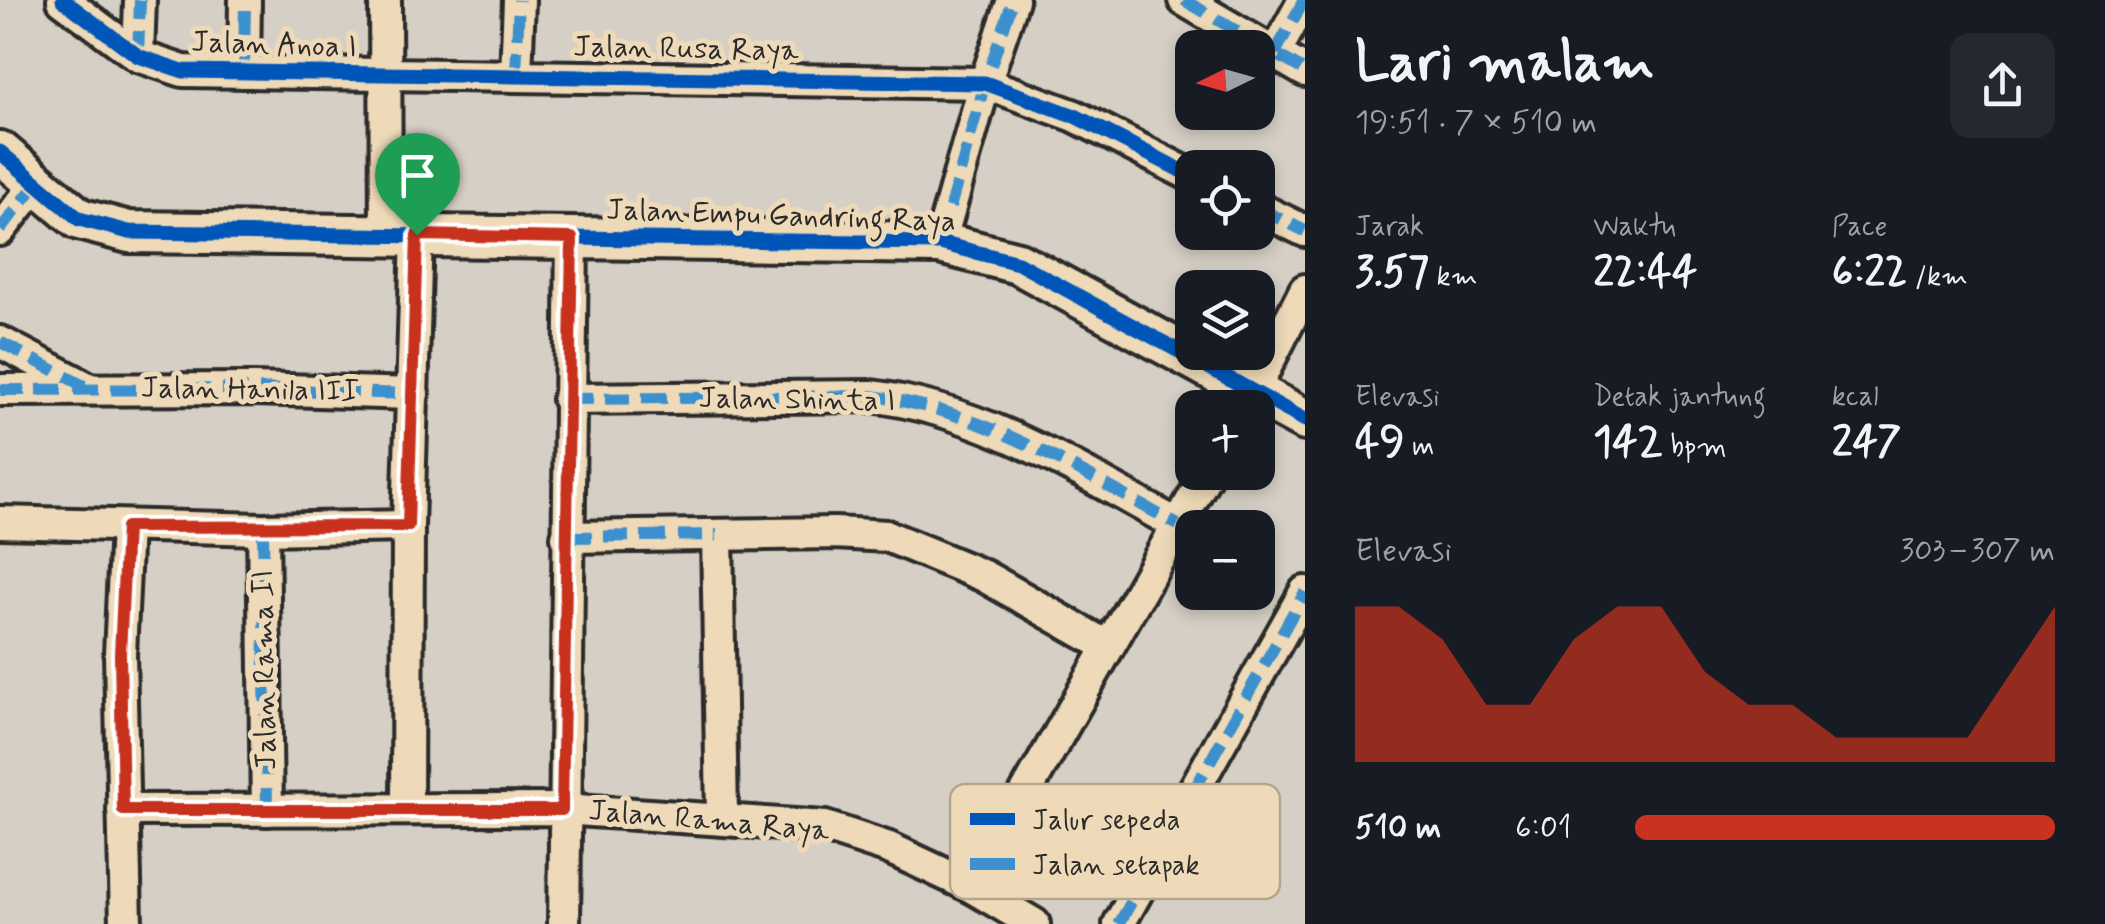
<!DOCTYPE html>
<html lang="id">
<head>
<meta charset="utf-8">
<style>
  body { margin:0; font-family:Mynerve,sans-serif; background:#242831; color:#f1f3f6; height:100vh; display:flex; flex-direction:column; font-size:38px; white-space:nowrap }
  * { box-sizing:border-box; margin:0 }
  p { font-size:32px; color:#9ea1a6 }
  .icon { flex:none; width:55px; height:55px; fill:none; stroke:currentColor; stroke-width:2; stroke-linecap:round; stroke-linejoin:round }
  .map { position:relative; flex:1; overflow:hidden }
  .panel { display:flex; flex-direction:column; background:#171b24; width:800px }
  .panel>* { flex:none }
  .needle { width:65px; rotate:265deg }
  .controls { position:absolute; left:1175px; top:30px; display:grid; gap:20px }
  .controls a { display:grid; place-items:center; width:100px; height:100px; border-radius:20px; background:#171b24; box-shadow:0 5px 15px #0003; font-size:50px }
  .pin { position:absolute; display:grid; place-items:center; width:85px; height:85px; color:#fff; margin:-102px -42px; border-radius:50% 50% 50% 0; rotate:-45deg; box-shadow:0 0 10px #0007 }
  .pin .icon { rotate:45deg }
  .round { display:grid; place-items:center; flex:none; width:105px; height:105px; border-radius:20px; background:#242831 }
  .headline { display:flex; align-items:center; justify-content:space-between; height:170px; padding:0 50px }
  h1 { font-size:55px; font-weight:700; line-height:75px }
  .stats { display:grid; grid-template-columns:repeat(3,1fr); gap:15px; height:170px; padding:10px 50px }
  .stats div { display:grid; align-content:center }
  .stats b { font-size:42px; font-weight:700 }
  .stats small { font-size:28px; font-weight:400 }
  .stats p { font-size:28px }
  .chart { height:280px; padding:20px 50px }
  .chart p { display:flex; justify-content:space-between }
  .chart svg { width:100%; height:180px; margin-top:10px; fill:#c8321e; opacity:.7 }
  ul { padding:0 50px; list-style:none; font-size:32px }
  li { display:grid; grid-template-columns:160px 120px 1fr; align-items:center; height:75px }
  li i { height:25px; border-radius:12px; background:#c8321e }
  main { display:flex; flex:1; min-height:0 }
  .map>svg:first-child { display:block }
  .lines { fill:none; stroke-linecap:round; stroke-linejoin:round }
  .street-casing { stroke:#2b2b2b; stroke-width:38 }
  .secondary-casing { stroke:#2b2b2b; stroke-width:48 }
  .street { stroke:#eedab8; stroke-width:30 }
  .secondary { stroke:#eedab8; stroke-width:40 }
  .quiet { stroke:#3b90cd; stroke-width:12; stroke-dasharray:25 12; stroke-linecap:butt }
  .cycleway-casing { stroke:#eedab8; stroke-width:21 }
  .cycleway { stroke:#0057b8; stroke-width:15 }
  .route-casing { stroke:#fff; stroke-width:20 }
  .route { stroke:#c8321e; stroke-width:12 }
  .labels { text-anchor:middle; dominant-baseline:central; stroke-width:10; stroke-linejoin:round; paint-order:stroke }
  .street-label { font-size:30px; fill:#2b2b2b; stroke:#eedab8 }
  .key { fill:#eedab8; stroke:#b4a68e; stroke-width:2.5 }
  .key-label { font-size:28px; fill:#2b2b2b }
</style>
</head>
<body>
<main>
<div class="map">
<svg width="1305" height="924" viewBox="0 0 1305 924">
  <rect width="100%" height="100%" fill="#d6cfc5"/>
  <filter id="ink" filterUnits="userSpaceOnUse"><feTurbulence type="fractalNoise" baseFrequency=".01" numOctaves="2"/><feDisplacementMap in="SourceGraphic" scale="20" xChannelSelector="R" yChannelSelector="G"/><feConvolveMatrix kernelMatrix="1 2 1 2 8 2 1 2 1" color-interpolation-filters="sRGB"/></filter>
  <g filter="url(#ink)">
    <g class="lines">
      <g class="street-casing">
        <g id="street">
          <polyline points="63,0 138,56 183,71 985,83 1075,116 1192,176"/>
          <polyline points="385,0 386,235"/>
          <polyline points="1184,0 1305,71"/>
          <polyline points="1275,53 1304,0"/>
          <polyline points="138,56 140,0"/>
          <polyline points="244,72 245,0"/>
          <polyline points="516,75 519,0"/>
          <polyline points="1258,208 1305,231"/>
          <polyline points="0,230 37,183"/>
          <polyline points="940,243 985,83 1013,0"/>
          <polyline points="0,342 86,387"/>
          <polyline points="0,390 254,389 413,394"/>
          <path d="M568 399 871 396C984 410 1079 471 1178 525"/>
          <polyline points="1245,408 1305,290"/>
          <polyline points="0,522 263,529 408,526"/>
          <polyline points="263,529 267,810"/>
          <polyline points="717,535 722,817"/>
          <polyline points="567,537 835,533 887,536 984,576 1107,646"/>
          <polyline points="407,809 408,526 417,235"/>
          <polyline points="123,810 562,809 825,827 889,848 972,887 1034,924"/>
          <polyline points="972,887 1208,472"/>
          <polyline points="126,924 120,654 126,527"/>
          <polyline points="564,924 572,237"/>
          <polyline points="1119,924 1305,592"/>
        </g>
      </g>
      <g class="secondary-casing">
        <polyline id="secondary" points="0,152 79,219 129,232 940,243 1018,263 1305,420"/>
      </g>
      <use href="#street" class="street"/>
      <use href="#secondary" class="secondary"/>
      <g class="quiet">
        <polyline points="1184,0 1305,71"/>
        <polyline points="1275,53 1304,0"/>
        <polyline points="138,56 140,0"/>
        <polyline points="244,72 245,0"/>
        <polyline points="516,75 519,0"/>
        <polyline points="1258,208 1305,231"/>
        <polyline points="0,230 37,183"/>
        <polyline points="940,243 985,83 1013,0"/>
        <polyline points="0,342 84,386"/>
        <polyline points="0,390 254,389 413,394"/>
        <path d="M568 399 871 396C984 410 1079 471 1178 525"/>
        <polyline points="263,529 267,810"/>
        <polyline points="567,537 717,535"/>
        <polyline points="1119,924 1305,592"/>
      </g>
      <g class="cycleway-casing">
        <g id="cycleway">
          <polyline points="63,0 138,56 183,71 985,83 1075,116 1192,176"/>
          <polyline points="0,152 79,219 129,232 940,243 1018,263 1305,420"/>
        </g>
      </g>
      <use href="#cycleway" class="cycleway"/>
    </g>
  </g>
  <g class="lines" filter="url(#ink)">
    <g class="route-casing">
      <polygon id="route" points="417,235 572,238 562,810 123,810 120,654 126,527 408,526"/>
    </g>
    <use href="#route" class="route"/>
  </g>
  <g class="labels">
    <g class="street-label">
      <text transform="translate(274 45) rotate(2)">Jalan Anoa I</text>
      <text transform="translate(686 49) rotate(1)">Jalan Rusa Raya</text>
      <text transform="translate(781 216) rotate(2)">Jalan Empu Gandring Raya</text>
      <text transform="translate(250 390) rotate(1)">Jalan Hanila III</text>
      <text transform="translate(797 400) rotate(1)">Jalan Shinta I</text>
      <text transform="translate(265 670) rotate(-91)">Jalan Rama II</text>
      <text transform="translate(709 821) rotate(5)">Jalan Rama Raya</text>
    </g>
  </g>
  <rect x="950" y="784" width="330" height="115" rx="15" class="key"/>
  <rect x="970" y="813" width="45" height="12" fill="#0057b8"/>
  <rect x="970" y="858" width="45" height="12" fill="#3b90cd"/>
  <g class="key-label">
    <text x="1032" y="829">Jalur sepeda</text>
    <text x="1032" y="874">Jalan setapak</text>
  </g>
</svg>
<div class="controls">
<a><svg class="needle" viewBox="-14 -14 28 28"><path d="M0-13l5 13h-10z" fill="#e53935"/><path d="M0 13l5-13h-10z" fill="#9ea1a6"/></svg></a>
<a><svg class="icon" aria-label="locate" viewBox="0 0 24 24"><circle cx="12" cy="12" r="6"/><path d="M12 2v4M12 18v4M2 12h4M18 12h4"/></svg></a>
<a><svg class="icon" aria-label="layers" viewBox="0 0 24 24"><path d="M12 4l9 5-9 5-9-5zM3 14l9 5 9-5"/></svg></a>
<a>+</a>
<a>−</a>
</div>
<div class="pin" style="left:417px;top:235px;background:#1e9e55"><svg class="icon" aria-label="arrive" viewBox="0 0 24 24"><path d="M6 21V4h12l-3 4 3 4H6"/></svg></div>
</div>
<section class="panel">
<div class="headline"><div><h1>Lari malam</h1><p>19:51 · 7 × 510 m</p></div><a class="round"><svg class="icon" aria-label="share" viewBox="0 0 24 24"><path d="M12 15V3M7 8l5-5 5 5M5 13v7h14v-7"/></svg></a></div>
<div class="stats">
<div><p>Jarak</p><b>3.57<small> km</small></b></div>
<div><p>Waktu</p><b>22:44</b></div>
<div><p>Pace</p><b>6:22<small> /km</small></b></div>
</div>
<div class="stats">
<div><p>Elevasi</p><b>49<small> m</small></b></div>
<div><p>Detak jantung</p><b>142<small> bpm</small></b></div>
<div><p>kcal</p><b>247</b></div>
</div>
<div class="chart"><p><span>Elevasi</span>303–307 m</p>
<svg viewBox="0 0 160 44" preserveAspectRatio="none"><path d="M0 44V6L10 6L20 14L30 30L40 30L50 14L60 6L70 6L80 22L90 30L100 30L110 38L120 38L130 38L140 38L150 22L160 6V44z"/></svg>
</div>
<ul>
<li><b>510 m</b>6:01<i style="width:100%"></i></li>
</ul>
</section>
</main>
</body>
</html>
